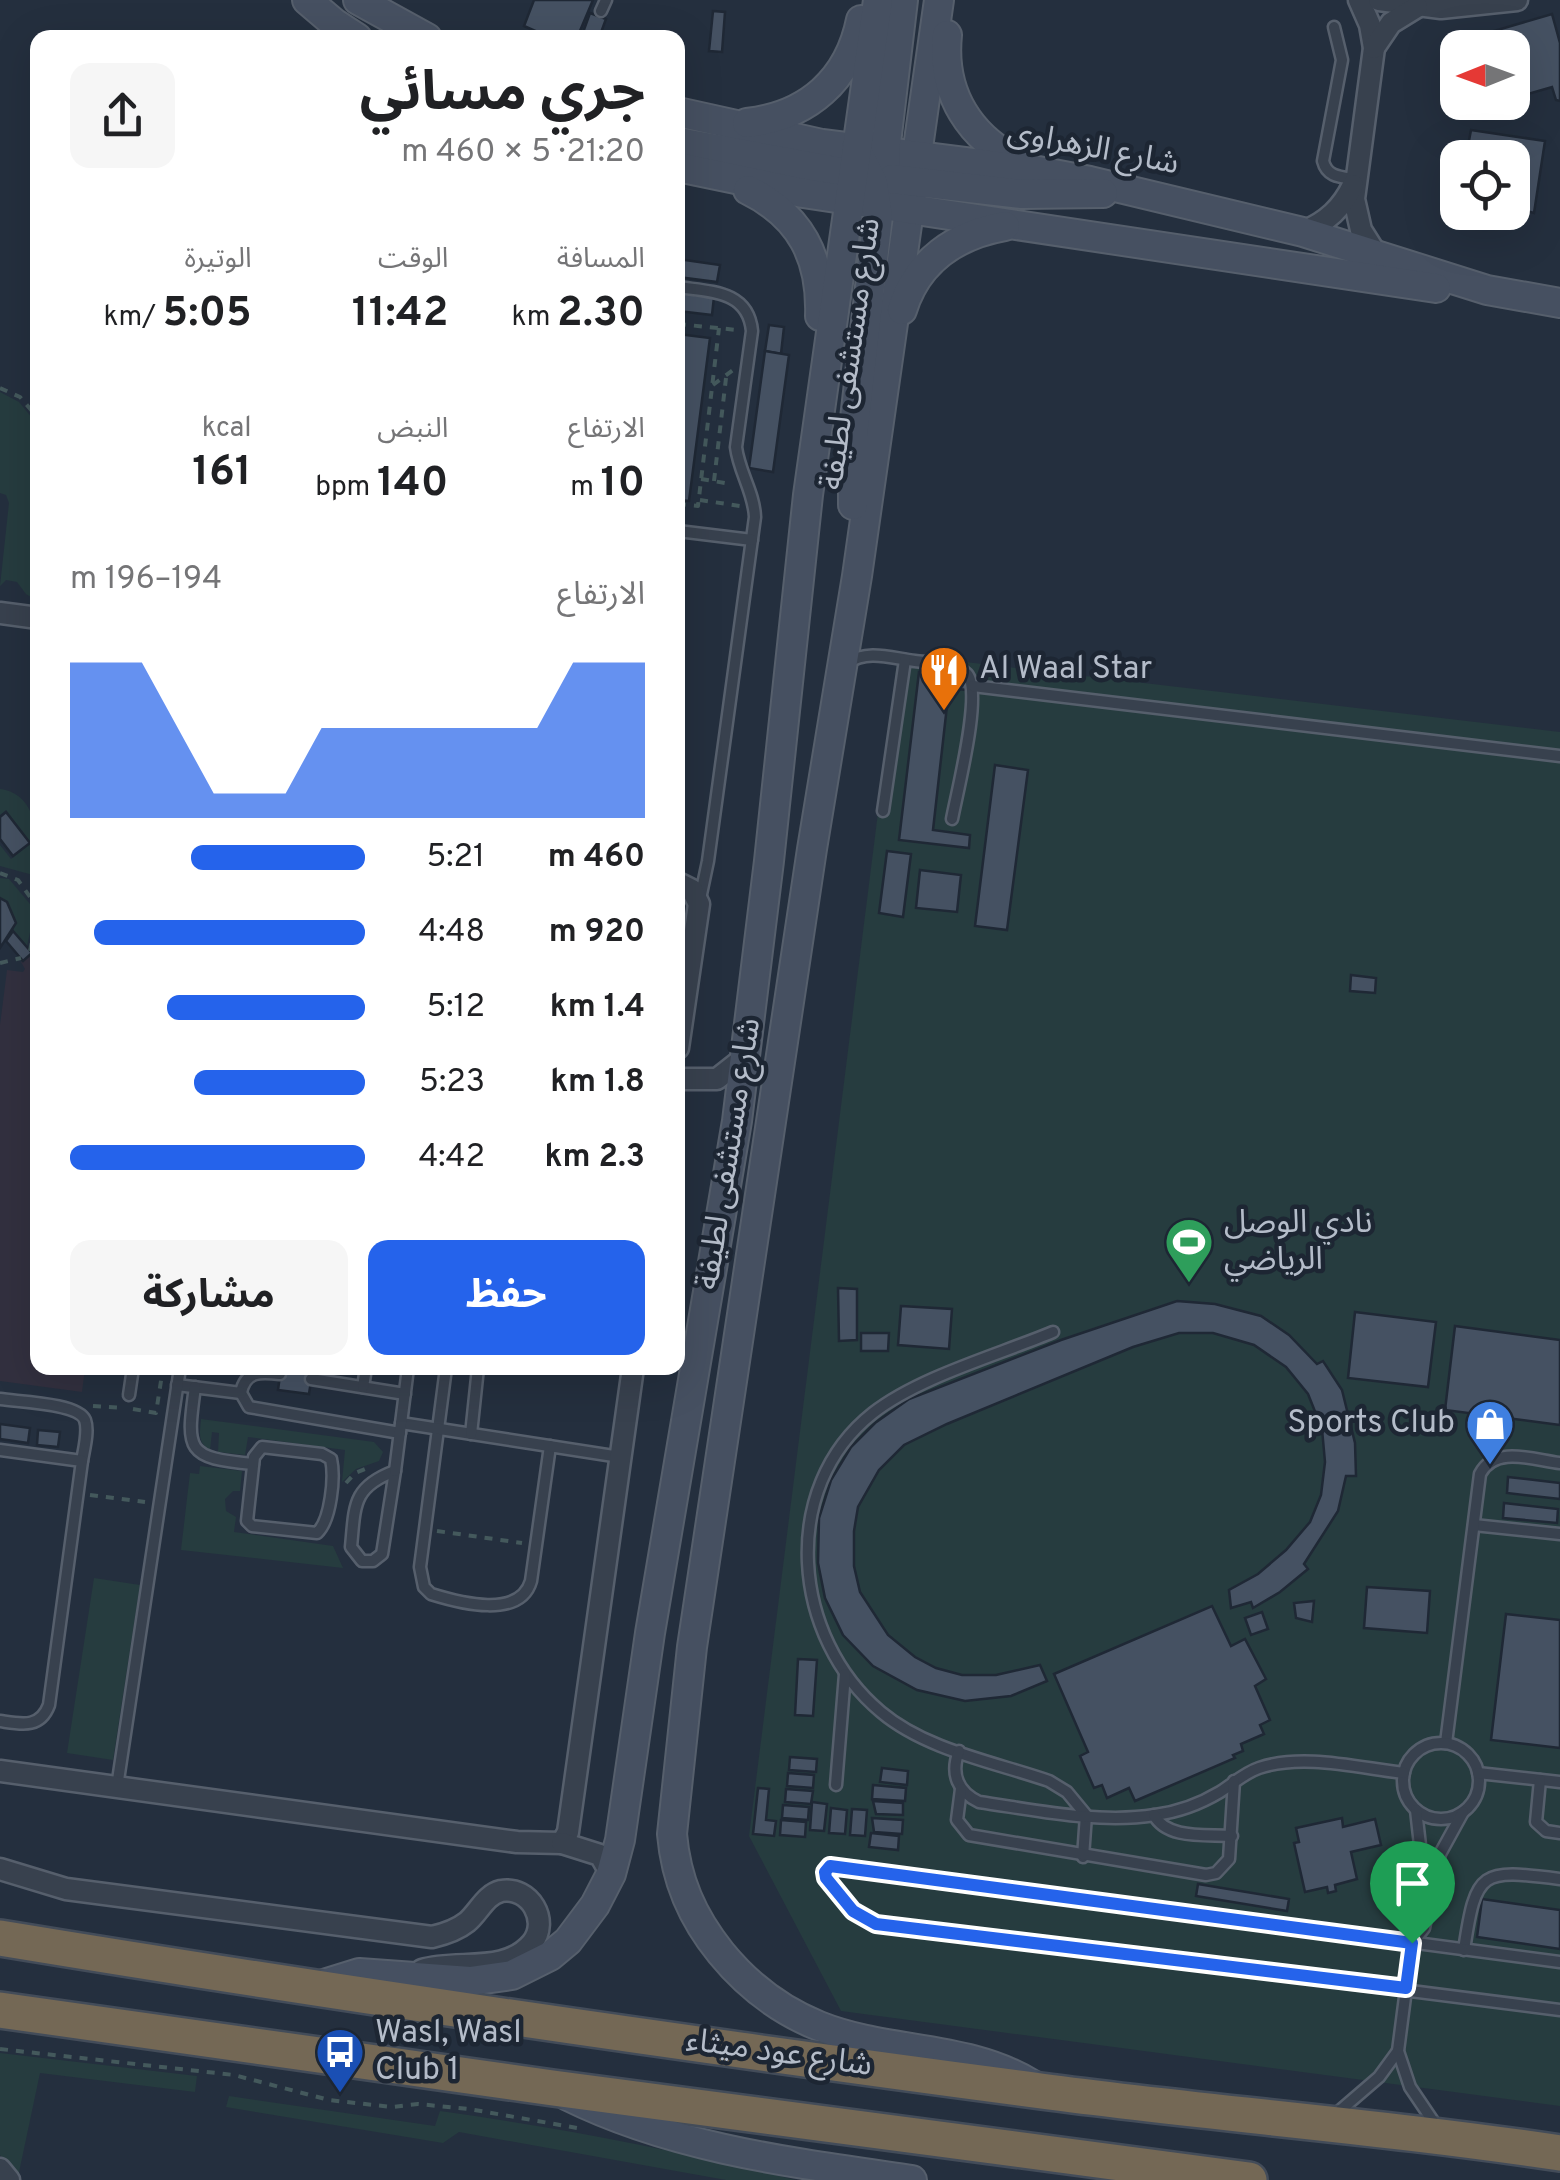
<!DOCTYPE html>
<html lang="ar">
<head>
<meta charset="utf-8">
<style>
  body { margin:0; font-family:Overpass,"Noto Sans Arabic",sans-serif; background:#f6f6f6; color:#202124; direction:rtl; height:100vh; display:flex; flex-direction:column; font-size:38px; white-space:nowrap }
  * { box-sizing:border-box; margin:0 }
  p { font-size:32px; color:#757577 }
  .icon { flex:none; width:55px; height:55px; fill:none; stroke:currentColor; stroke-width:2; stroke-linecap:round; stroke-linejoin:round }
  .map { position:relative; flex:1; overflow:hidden; direction:ltr }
  .sheet { position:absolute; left:30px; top:30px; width:655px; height:1345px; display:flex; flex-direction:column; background:#fff; border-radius:20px; box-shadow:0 10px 40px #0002; direction:rtl }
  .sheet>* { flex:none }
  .needle { width:65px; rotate:269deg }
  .tools { position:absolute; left:1440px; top:30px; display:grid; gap:20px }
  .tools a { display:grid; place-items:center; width:90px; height:90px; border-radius:20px; background:#fff; box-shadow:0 10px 40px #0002; font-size:50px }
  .pin { position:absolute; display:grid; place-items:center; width:85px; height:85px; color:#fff; margin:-102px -42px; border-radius:50% 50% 50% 0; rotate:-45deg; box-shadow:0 0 10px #0007 }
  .pin .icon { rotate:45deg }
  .round { display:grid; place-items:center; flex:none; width:105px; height:105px; border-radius:20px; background:#f6f6f6 }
  .head { display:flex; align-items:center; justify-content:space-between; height:170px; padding:0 40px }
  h1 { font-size:55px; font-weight:700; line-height:75px }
  .metrics { display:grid; grid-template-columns:repeat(3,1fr); gap:15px; height:170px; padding:10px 40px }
  .metrics div { display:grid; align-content:center }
  .metrics b { font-size:42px; font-weight:700 }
  .metrics small { font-size:28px; font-weight:400 }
  .metrics p { font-size:28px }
  .chart { height:280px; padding:20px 40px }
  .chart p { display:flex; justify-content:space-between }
  .chart svg { width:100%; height:180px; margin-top:10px; fill:#2563eb; opacity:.7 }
  .button { display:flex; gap:20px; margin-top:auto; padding:20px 40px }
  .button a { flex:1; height:115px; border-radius:20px; background:#2563eb; color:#fff; font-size:40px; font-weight:700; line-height:115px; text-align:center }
  .button a+a { background:#f6f6f6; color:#202124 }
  ul { padding:0 40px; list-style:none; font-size:32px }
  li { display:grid; grid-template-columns:160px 120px 1fr; align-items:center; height:75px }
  li i { height:25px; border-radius:12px; background:#2563eb }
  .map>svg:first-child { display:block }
  .medical { fill:#32303f }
  .green { fill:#263c3f }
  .building { fill:#455162; stroke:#1f2835; stroke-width:2.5 }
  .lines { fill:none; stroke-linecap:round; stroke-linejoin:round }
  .lane-casing { stroke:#565f6c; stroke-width:15 }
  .street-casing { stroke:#565f6c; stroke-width:25 }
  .secondary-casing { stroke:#565f6c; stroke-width:32 }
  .highway-casing { stroke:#434c59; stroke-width:40 }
  .path { stroke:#44595c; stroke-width:4; stroke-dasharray:8 8; stroke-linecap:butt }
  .lane { stroke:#38414e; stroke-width:10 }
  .street { stroke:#38414e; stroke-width:20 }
  .secondary { stroke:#465061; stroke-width:28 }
  .highway { stroke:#746855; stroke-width:35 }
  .route-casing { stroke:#fff; stroke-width:20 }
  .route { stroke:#2563eb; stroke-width:12 }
  .labels { text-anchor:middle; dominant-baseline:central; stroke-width:9; stroke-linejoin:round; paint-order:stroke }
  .street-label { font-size:32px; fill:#b4bcc9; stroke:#1d2633 }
  .poi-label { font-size:32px; fill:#b4bcc9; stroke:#1d2633; text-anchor:start }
</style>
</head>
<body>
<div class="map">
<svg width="1560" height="2180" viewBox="0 0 1560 2180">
  <rect width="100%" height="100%" fill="#242f3e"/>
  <polygon class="medical" points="37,949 38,1368 85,1368 82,1392 0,1381 0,1025 7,970 23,972 25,969 21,962"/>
  <g class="green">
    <polygon points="0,392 19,402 37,424 37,601 26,594 17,582 6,580 0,586 9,503 6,495 0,493"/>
    <polygon points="898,654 1560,732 1560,2106 841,2011 749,1836"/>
    <path d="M0 789C40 794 40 845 33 875L0 866V845L11 859 31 843 6 810 0 815Z"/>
    <polygon points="0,878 9,879 35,910 27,946 13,931 16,922 7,902 0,898"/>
    <path d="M201 1419 374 1442 383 1452 379 1461 356 1469 342 1482 345 1450 248 1437 245 1455 218 1452 219 1433 212 1432 210 1450C197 1443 200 1432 201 1419Z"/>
    <polygon points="200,1466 242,1471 240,1491 233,1491 225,1499 226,1511 236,1517 234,1532 333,1546 343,1568 181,1550 190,1473 199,1474"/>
    <polygon points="94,1578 140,1585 113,1760 67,1753"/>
    <polygon points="0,2053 197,2076 195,2092 40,2073 18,2177 0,2155"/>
    <path d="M229 2096 435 2126 440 2111C560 2128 678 2150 795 2180H726L459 2132 443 2143 226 2107Z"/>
  </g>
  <g class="building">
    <polygon points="534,0 593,0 577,38 551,38 524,26"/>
    <polygon points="713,11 725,12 722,52 709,51"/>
    <polygon points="590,13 606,19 599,38 581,38"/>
    <polygon points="1552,14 1560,43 1560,101 1556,100 1552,87 1528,94 1526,87 1512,91 1512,48 1479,48 1490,44 1487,33"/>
    <polygon points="1471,130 1545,141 1534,213 1512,207 1512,158 1471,158 1467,151"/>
    <polygon points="678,259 720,265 717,282 678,277"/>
    <polygon points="678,293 714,297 712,315 678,311"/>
    <polygon points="769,325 784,327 781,354 765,351"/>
    <polygon points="678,334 710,338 689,501 678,500"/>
    <polygon points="765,351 789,355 773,472 749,468"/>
    <polygon points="919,672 968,678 967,690 949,688 933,830 970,835 969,848 899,840"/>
    <polygon points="995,765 1028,770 1007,930 975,926"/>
    <polygon points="6,812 30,843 13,856 0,839 0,817"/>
    <polygon points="887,851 911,854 903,917 879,913"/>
    <polygon points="920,870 961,875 957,912 916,908"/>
    <polygon points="0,898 7,902 16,923 0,948"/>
    <polygon points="13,931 32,953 23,961 6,941"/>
    <polygon points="1351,975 1376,978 1375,993 1350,991"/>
    <polygon points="838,1288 857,1289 857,1340 839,1341"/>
    <polygon points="1177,1301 1215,1304 1261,1316 1289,1335 1317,1364 1323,1361 1342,1390 1355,1443 1356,1476 1346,1476 1338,1511 1304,1564 1308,1569 1280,1592 1253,1608 1251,1602 1231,1608 1229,1590 1258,1574 1286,1550 1310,1522 1321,1495 1325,1462 1322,1429 1308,1394 1286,1367 1254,1345 1213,1333 1179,1333 1133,1347 947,1424 904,1445 879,1470 858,1507 854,1531 854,1566 860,1592 888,1635 915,1657 936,1668 962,1675 996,1675 1040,1665 1047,1681 1011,1696 965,1701 917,1690 873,1666 843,1635 825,1598 818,1563 819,1518 831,1480 851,1447 875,1423 909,1399 1061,1340"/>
    <polygon points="901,1306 952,1309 949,1349 898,1345"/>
    <polygon points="1355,1312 1436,1322 1428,1387 1348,1378"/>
    <polygon points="1455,1326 1560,1340 1560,1425 1445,1410"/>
    <polygon points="861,1333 889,1333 888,1351 861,1351"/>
    <polygon points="281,1368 313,1368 309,1394 278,1390"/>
    <polygon points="0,1424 30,1428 28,1443 0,1439"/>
    <polygon points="38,1430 60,1432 58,1447 37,1445"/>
    <polygon points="1508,1477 1560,1483 1560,1499 1507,1493"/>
    <polygon points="1504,1503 1558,1509 1557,1523 1503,1518"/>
    <polygon points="1367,1587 1430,1591 1427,1633 1364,1628"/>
    <polygon points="1314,1601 1312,1622 1296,1618 1294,1603"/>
    <polygon points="1212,1606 1231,1646 1245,1639 1266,1679 1255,1686 1270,1720 1260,1725 1264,1734 1241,1744 1243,1751 1233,1755 1235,1758 1135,1801 1129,1788 1107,1798 1102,1785 1094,1788 1080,1756 1088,1752 1054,1674"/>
    <polygon points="1262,1612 1268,1629 1251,1635 1245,1618"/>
    <polygon points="1506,1614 1560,1620 1560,1748 1491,1740"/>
    <polygon points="798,1659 817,1660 813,1716 795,1715"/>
    <polygon points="790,1757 817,1759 816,1772 789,1770"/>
    <polygon points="882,1768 908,1771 907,1785 880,1782"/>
    <polygon points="788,1773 814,1775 813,1788 787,1786"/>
    <polygon points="873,1785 906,1788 905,1801 872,1799"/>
    <polygon points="758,1788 769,1789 766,1820 776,1821 774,1836 753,1834"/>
    <polygon points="786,1789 813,1791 811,1804 785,1802"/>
    <polygon points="873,1801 903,1803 903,1815 876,1814"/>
    <polygon points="812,1802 827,1804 824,1831 810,1830"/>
    <polygon points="783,1805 809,1807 808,1820 782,1818"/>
    <polygon points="831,1808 847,1810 845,1834 829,1833"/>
    <polygon points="852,1809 867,1810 865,1836 850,1835"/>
    <polygon points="872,1818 903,1820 902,1834 874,1832"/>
    <polygon points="1342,1818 1343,1827 1375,1819 1381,1845 1351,1852 1357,1879 1335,1885 1336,1891 1328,1893 1327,1887 1305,1892 1294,1843 1299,1842 1296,1828"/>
    <polygon points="781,1820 806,1822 805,1837 780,1835"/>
    <polygon points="871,1833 899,1836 898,1850 869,1847"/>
    <rect x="1379" y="1866" width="14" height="29"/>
    <polygon points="1198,1884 1289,1899 1287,1911 1196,1896"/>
    <polygon points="1482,1899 1560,1910 1560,1949 1477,1937"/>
  </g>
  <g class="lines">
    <g class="lane-casing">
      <g id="lane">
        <polyline points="601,11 606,0"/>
        <path d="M1334 27 1342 60 1323 161C1327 177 1340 177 1354 179"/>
        <path d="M678 287C710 292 748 290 752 331L736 447C739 472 754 492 755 517L708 861 700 899"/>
        <polyline points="678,531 752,540"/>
        <path d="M847 663C868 649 891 658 915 661 931 663 955 662 967 674 983 692 957 792 952 819"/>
        <polyline points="973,686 1560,756"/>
        <polyline points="883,811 905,660"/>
        <path d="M1053 1332C998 1355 919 1377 873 1413 778 1488 792 1638 881 1712 926 1750 994 1762 1049 1781L1067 1792 1086 1815 1083 1857"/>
        <path d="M446 1368 420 1567 424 1587 431 1594C460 1603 520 1619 531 1581L550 1446"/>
        <path d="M280 1374C262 1372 245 1370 241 1393L249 1407 400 1433"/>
        <polyline points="311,1379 405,1394"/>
        <polyline points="177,1385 241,1393"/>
        <path d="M195 1387C186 1451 186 1458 253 1464"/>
        <polyline points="363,1387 366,1368"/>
        <polyline points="129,1395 133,1368"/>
        <path d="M0 1399C18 1402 78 1403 85 1420 89 1431 84 1449 82 1461"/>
        <polyline points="401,1423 620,1457"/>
        <polyline points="471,1434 478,1368"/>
        <path d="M262 1447 322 1454 331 1459C335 1477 331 1520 317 1533L252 1526 247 1521 254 1457Z"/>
        <path d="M0 1450 82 1461 49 1705C40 1729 21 1724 0 1721"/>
        <path d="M395 1471 382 1554 373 1561H362L351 1547C355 1506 352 1487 395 1471Z"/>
        <polyline points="395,1471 408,1368"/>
        <polyline points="1474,1525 1560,1534"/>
        <path d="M1446 1743 1480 1474C1495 1445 1534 1460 1560 1463"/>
        <circle cx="1441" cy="1781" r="38"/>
        <path d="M959 1751C950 1774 958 1792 979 1802 1035 1810 1099 1824 1155 1815 1178 1812 1200 1804 1220 1792 1233 1784 1244 1773 1259 1768 1303 1753 1359 1768 1404 1773"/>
        <polyline points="1478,1773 1560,1782"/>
        <polyline points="1540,1780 1536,1822 1546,1831 1560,1833"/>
        <polyline points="836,1785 845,1674"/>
        <polyline points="117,1787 180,1368"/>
        <polyline points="961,1789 957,1820 969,1835 1206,1875 1216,1873 1229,1859 1234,1781"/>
        <polyline points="1416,1810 1421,1854 1408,1925 1412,1943 1398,2051 1410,2087 1437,2127"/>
        <path d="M1154 1815C1167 1840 1207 1834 1232 1836"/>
        <polyline points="1412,1943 1424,1928 1440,1854 1463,1812"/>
        <path d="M1464 1950C1476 1869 1481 1869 1560 1879"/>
        <polyline points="1560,1962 834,1866 825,1872 853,1911 876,1923 1560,2010"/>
        <polyline points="1336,2114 1379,2077 1398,2051"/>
      </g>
    </g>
    <g class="street-casing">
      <g id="street">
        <polyline points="1359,0 1370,25 1374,48 1354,199 1361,230 1378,257"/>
        <polyline points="1379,0 1441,8 1517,0"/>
        <polyline points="1374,48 1391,23 1417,7"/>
        <path d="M1303 232C1327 222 1342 208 1353 185"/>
        <polyline points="0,613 38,618"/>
        <polyline points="678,883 692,890 699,904 678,1048"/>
        <polyline points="678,1079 717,1079 745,1057"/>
        <polyline points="0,1771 517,1842 562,1843 568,1832 633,1368"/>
        <polyline points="562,1843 600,1855 611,1874"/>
        <path d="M0 1869 66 1889 432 1937C445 1934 457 1930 467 1922 479 1912 485 1895 501 1891 530 1886 550 1921 532 1943 505 1975 458 1959 422 1970"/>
        <polyline points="0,2169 9,2180"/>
      </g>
    </g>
    <g class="secondary-casing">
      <g id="secondary">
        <polyline points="307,0 334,23 357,38"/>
        <polyline points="358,0 427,38"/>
        <path d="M939 0 857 576 812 849 692 1647 672 1834C676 1880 692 1917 721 1953 748 1986 779 2010 819 2026 889 2054 967 2044 1033 2085"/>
        <path d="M947 35C941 94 970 139 1023 164"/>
        <polyline points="678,112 822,144 1038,171 1090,181 1303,232 1487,290 1560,303"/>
        <path d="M747 123C808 116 849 80 861 20"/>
        <polyline points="678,142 841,172 868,171"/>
        <polyline points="678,167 803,193 1436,288"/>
        <polyline points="886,167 885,151 903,0"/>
        <polyline points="892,179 1022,194 1103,193"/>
        <path d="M748 190C801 216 822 258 820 316"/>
        <path d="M902 310C917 261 955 235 1005 226"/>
        <polyline points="853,505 853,436 878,216 873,183 856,148"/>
        <polyline points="314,1987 359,1973 470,1981 512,1975 550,1956 568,1941 595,1905 611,1874 620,1840 650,1633 737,1121 769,861 808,495 878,0"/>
        <path d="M568 2096C675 2149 795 2163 912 2180"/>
      </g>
    </g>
    <g class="highway-casing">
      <g id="highway">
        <path d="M0 1938C346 1995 694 2045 1041 2091 1214 2114 1388 2127 1560 2153"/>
        <polyline points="0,2010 553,2088 1249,2180"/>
      </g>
    </g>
    <g class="path">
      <polyline points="678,324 737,330"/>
      <polyline points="713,385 733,370"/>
      <polyline points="0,388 20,397 38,418"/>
      <polyline points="701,479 731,484"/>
      <polyline points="714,481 726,378"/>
      <polyline points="700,500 740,506"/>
      <polyline points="678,504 698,506 719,328"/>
      <polyline points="0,873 18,880 38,908"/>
      <polyline points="30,951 38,912"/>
      <polyline points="0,963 21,958"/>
      <polyline points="93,1406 123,1408"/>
      <polyline points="133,1409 156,1413 163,1368"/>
      <polyline points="346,1483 355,1473 370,1467"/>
      <polyline points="90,1495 145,1502"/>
      <polyline points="437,1531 522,1543"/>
      <polyline points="0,2049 234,2075 329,2100 392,2107 418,2104 469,2109 583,2129"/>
    </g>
    <use href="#lane" class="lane"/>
    <use href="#street" class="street"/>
    <use href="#secondary" class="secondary"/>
    <use href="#highway" class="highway"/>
  </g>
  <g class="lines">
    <g class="route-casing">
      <polygon id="route" points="830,1866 1412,1943 1406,1988 876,1924 853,1911 826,1878 825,1872"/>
    </g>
    <use href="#route" class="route"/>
  </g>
  <defs>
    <g id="restaurant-pin" transform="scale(2.5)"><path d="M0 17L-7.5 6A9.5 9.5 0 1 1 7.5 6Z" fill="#e8710a" stroke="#1d2633"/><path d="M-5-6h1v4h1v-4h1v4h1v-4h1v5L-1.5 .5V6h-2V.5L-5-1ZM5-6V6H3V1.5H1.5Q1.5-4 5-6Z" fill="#fff"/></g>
    <g id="stadium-pin" transform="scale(2.5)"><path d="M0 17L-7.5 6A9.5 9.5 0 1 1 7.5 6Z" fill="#2e9e5b" stroke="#1d2633"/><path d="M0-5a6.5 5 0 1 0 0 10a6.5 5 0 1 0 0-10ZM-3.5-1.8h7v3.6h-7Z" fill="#fff"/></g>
    <g id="shop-pin" transform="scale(2.5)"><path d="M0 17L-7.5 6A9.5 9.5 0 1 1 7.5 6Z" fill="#3f7fe0" stroke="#1d2633"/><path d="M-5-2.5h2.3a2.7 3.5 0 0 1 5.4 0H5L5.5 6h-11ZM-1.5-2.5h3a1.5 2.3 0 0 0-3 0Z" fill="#fff"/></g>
    <g id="bus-pin" transform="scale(2.5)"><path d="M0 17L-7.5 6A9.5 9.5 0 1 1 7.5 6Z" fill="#1a4fb4" stroke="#1d2633"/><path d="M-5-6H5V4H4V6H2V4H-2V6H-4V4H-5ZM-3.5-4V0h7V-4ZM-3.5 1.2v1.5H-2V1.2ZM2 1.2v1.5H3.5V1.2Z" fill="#fff"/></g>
  </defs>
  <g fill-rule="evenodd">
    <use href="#restaurant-pin" x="944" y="670"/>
    <use href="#stadium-pin" x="1189" y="1242"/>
    <use href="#shop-pin" x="1490" y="1424"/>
    <use href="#bus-pin" x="340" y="2052"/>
  </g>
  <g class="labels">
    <g class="street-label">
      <text transform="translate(1093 149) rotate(11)">شارع الزهراوى</text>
      <text transform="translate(852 354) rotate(-82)">شارع مستشفى لطيفة</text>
      <text transform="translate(730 1154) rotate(-81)">شارع مستشفى لطيفة</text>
      <text transform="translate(779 2054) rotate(8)">شارع عود ميثاء</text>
    </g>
    <g class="poi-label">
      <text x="979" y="670">Al Waal Star</text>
      <text x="1224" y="1224">نادي الوصل<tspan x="1224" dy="37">الرياضي</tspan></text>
      <text x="1455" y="1424" text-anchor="end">Sports Club</text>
      <text x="375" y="2034">Wasl, Wasl<tspan x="375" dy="37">Club 1</tspan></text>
    </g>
  </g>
</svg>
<div class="tools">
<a><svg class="needle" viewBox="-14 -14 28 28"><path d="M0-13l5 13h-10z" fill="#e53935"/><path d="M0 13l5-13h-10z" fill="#757577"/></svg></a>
<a><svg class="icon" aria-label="locate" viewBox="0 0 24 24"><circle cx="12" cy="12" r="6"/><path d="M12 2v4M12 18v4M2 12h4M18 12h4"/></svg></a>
</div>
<div class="pin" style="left:1412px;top:1943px;background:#1e9e55"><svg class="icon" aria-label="arrive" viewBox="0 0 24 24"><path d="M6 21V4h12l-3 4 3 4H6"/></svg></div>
<section class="sheet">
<div class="head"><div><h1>جري مسائي</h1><p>21:20 · 5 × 460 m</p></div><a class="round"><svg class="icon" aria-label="share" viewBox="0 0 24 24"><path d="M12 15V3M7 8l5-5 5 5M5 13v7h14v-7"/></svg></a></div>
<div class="metrics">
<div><p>المسافة</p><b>2.30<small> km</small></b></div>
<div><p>الوقت</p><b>11:42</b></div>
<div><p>الوتيرة</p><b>5:05<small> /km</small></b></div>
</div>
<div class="metrics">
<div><p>الارتفاع</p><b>10<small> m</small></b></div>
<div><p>النبض</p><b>140<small> bpm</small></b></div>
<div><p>kcal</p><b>161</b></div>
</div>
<div class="chart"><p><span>الارتفاع</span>194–196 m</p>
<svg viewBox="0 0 160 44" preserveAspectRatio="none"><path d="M0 44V6L10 6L20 6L30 22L40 38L50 38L60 38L70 22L80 22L90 22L100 22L110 22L120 22L130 22L140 6L150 6L160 6V44z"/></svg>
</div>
<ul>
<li><b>460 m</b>5:21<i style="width:59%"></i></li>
<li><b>920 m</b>4:48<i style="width:92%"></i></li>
<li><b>1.4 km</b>5:12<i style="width:67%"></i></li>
<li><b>1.8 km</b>5:23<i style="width:58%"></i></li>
<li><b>2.3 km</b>4:42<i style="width:100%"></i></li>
</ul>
<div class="button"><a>حفظ</a><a>مشاركة</a></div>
</section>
</div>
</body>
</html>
